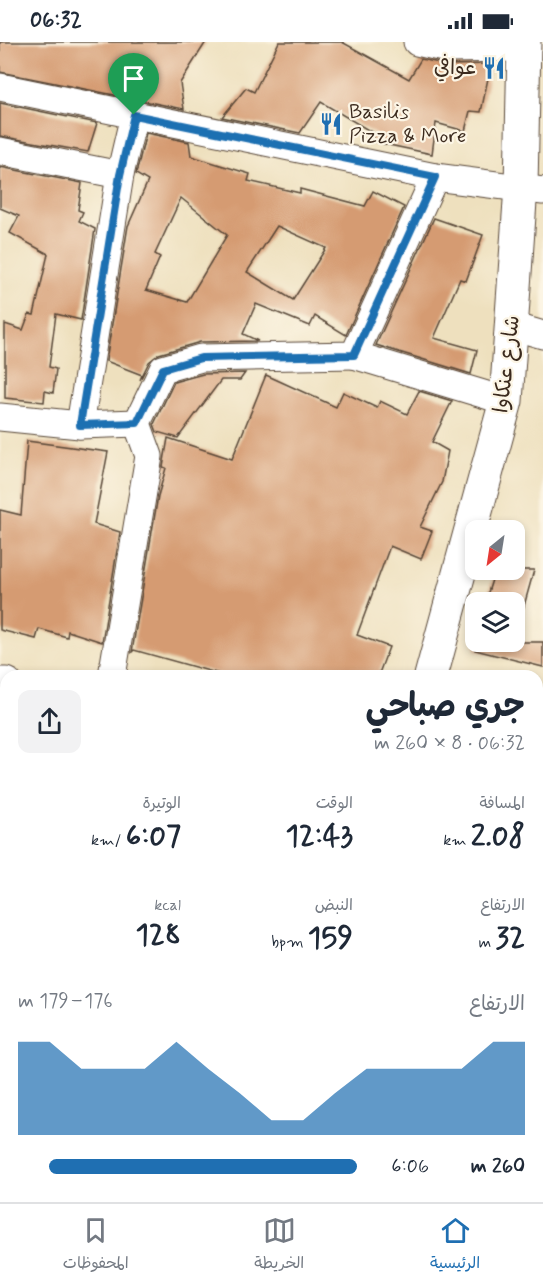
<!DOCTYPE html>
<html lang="ar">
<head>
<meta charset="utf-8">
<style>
  body { margin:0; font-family:Mynerve,"Playpen Sans Arabic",sans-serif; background:#f2f2f3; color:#1f2937; direction:rtl; height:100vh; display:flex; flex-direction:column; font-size:22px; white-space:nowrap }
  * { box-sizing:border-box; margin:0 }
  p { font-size:20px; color:#747a83 }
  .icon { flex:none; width:33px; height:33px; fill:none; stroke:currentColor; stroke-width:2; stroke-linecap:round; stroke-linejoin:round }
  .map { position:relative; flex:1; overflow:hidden; direction:ltr }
  .side { position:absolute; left:0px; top:628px; width:543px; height:532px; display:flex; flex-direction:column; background:#fff; border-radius:18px 18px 0 0; box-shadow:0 3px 9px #0003; direction:rtl }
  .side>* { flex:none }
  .needle { width:39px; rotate:210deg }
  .buttons { position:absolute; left:465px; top:478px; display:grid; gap:12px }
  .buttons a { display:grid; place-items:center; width:60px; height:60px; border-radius:12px; background:#fff; box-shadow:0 3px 9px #0003; font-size:30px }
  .pin { position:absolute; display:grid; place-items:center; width:51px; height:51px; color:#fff; margin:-62px -26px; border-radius:50% 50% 50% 0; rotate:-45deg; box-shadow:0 0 6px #0007 }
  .pin .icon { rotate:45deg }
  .round { display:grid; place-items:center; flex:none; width:63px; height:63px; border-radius:12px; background:#f2f2f3 }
  .headline { display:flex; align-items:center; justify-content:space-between; height:102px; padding:0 18px }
  h1 { font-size:33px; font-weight:700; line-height:45px }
  .stats { display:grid; grid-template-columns:repeat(3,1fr); gap:9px; height:102px; padding:6px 18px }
  .stats div { display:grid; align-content:center }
  .stats b { font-size:30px; font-weight:700 }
  .stats small { font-size:16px; font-weight:400 }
  .stats p { font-size:16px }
  .chart { height:168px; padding:12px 18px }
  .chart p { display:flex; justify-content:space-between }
  .chart svg { width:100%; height:108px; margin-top:6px; fill:#1f6fb2; opacity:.7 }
  ul { padding:0 18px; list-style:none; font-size:20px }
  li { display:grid; grid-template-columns:96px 72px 1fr; align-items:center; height:45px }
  li i { height:15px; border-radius:8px; background:#1f6fb2 }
  .status { display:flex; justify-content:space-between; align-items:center; height:42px; padding:0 30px; background:#fff; direction:ltr }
  .status svg { height:16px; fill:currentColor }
  .tabs { display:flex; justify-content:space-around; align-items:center; height:84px; border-top:2px solid #e0e1e3; background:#fff; font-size:16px; color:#747a83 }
  .tabs a { display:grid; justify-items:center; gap:3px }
  .tabs .active { color:#1f6fb2 }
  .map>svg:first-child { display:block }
  .green { fill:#aed37c; stroke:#747e4d; stroke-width:1.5 }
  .building { fill:#d59b72; fill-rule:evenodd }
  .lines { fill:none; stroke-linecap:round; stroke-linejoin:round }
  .minor-casing { stroke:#564536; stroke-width:29 }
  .tertiary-casing { stroke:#564536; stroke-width:35 }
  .minor { stroke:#fff; stroke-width:27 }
  .tertiary { stroke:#fff; stroke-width:33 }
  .route-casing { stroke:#fff; stroke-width:12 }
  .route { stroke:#1f6fb2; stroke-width:8 }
  .labels { text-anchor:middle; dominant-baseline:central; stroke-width:4.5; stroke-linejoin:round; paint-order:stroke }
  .poi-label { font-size:21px; fill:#3b2a1e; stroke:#fcf5e5; text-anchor:end }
  .street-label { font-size:21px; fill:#3b2a1e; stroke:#fcf5e5 }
</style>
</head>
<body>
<div class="status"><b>06:32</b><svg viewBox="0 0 49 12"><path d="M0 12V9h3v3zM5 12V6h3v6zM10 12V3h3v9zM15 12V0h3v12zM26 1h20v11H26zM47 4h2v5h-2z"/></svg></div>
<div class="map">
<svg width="543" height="1160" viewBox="0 0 543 1160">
  <rect width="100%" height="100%" fill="#fcf5e5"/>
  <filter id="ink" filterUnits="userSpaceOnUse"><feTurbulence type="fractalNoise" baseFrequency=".0167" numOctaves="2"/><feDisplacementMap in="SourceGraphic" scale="12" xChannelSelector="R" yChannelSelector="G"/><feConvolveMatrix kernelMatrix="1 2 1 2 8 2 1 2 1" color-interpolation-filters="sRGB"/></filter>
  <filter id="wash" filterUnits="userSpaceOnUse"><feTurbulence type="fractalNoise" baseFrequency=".008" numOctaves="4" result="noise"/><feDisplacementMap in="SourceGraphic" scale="24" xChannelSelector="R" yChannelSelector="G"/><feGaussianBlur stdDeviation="1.35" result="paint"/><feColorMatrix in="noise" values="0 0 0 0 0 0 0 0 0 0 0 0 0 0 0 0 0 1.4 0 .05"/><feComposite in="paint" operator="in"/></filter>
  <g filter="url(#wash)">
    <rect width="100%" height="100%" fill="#eee0be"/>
    <polygon class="green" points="537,795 543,796 543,880 537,875"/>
    <g id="blocks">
      <g class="building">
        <polygon points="0,0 206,0 180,41 184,67 0,30"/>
        <polygon points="279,0 342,0 409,37 421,17 448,23 491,22 481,70 470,69 465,89 436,81 432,112 370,99 375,92 321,60 300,91 222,75 246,46 254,50"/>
        <polygon points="0,61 97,81 88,110 0,94"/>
        <path d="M146 91 189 100 191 114 250 132 248 139 300 151V147L365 164 373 149 404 165 346 293 315 274 310 284 256 262 243 292 258 299 200 300 159 312 149 320 140 338 142 333 106 319 128 184 148 139 136 132ZM181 156 227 193 187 260 146 248 160 215 155 212ZM277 184 326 206 293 258 247 230Z"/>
        <polygon points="0,125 82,141 78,168 83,170 79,179 95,187 81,278 56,272 49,325 56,327 53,351 45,349 44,360 5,356 5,282 23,288 29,272 34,273 48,212 10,191 19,174 0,166"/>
        <polygon points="434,176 483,193 466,239 460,237 434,296 477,308 471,332 376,303"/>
        <polygon points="245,331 240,338 221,338 178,396 157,390 154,382 174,340 203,332"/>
        <polygon points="266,333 336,365 343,350 377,366 380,359 407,372 419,349 452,359 432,400 448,409 442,440 420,485 432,489 421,517 390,504 357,593 389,605 378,634 227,634 134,608 132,610 158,454 166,426 163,425 168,396 232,417"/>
        <polygon points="27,399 108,410 94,482 120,490 102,600 68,589 67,595 39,587 36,597 0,588 0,468 21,473"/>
        <polygon points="495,528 534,528 522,571 514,569 514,561 485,560"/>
        <polygon points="476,600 543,600 543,625 475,608"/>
      </g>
    </g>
  </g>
  <g filter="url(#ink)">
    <use href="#blocks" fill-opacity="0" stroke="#564536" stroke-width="1.5"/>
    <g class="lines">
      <g class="minor-casing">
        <g id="minor">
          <polyline points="417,0 448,7 523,6"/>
          <polyline points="0,45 435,135 543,149"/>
          <polyline points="0,109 120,133"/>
          <polyline points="512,284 543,293"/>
          <polyline points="354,313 506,359"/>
          <polyline points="0,375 80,383 137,381"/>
          <polyline points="80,383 120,133 134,73"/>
          <polyline points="112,634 149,414 137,381 163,327 201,316 354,313 435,135"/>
          <polyline points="0,814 6,814"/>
          <polyline points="537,895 543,901"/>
          <polyline points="537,1139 543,1145"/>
        </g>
      </g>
      <g class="tertiary-casing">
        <g id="tertiary">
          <polyline points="431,634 506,359 521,145 524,0"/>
          <polyline points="0,642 6,642"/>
          <polyline points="537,749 543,750"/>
          <polyline points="245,1160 247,1155"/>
          <polyline points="282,1160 283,1155"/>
        </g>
      </g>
      <use href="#minor" class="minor"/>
      <use href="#tertiary" class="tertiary"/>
    </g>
  </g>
  <g class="lines" filter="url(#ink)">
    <g class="route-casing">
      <polygon id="route" points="134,73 435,135 354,313 201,316 163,327 137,381 80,383 120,133"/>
    </g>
    <use href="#route" class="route"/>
  </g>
  <defs>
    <g id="restaurant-bare" transform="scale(1.8)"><path d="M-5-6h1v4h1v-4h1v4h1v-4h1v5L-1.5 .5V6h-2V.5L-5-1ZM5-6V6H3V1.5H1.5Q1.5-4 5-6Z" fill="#1f6fb2" stroke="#fcf5e5" stroke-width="2.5" paint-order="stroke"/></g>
  </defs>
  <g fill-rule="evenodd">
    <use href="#restaurant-bare" x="494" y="26"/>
    <use href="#restaurant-bare" x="331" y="82"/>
  </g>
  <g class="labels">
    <g class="poi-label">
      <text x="476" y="26">عوافي</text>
      <text x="349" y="70" text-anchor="start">Basilis<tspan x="349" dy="24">Pizza &amp; More</tspan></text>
    </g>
    <g class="street-label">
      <text transform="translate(507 322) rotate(-83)">شارع عنكاوا</text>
    </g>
  </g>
</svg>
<div class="buttons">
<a><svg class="needle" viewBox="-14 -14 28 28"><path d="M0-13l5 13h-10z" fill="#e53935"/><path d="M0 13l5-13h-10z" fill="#747a83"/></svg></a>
<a><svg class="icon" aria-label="layers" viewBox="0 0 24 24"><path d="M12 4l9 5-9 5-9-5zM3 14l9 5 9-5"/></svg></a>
</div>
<div class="pin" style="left:134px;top:73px;background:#1e9e55"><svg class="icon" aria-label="arrive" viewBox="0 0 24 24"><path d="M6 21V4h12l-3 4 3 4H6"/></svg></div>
<section class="side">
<div class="headline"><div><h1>جري صباحي</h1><p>06:32 · 8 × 260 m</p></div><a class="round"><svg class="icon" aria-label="share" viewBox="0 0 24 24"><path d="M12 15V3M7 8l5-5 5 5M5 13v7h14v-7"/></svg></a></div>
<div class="stats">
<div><p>المسافة</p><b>2.08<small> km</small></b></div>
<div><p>الوقت</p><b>12:43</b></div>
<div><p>الوتيرة</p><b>6:07<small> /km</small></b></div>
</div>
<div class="stats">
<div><p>الارتفاع</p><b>32<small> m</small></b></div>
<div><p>النبض</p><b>159<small> bpm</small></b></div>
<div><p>kcal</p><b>128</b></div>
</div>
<div class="chart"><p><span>الارتفاع</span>176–179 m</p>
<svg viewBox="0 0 160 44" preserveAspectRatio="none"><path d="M0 44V6L10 6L20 17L30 17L40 17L50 6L60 17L70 27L80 38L90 38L100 27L110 17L120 17L130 17L140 17L150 6L160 6V44z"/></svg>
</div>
<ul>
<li><b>260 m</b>6:06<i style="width:91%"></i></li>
</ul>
</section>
</div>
<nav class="tabs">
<a class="active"><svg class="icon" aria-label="home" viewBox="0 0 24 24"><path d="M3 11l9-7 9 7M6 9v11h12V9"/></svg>الرئيسية</a>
<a><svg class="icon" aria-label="map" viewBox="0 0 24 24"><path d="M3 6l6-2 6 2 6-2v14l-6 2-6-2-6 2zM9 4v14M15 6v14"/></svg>الخريطة</a>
<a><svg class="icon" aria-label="saved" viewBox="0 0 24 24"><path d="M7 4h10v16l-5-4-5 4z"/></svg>المحفوظات</a>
</nav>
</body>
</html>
